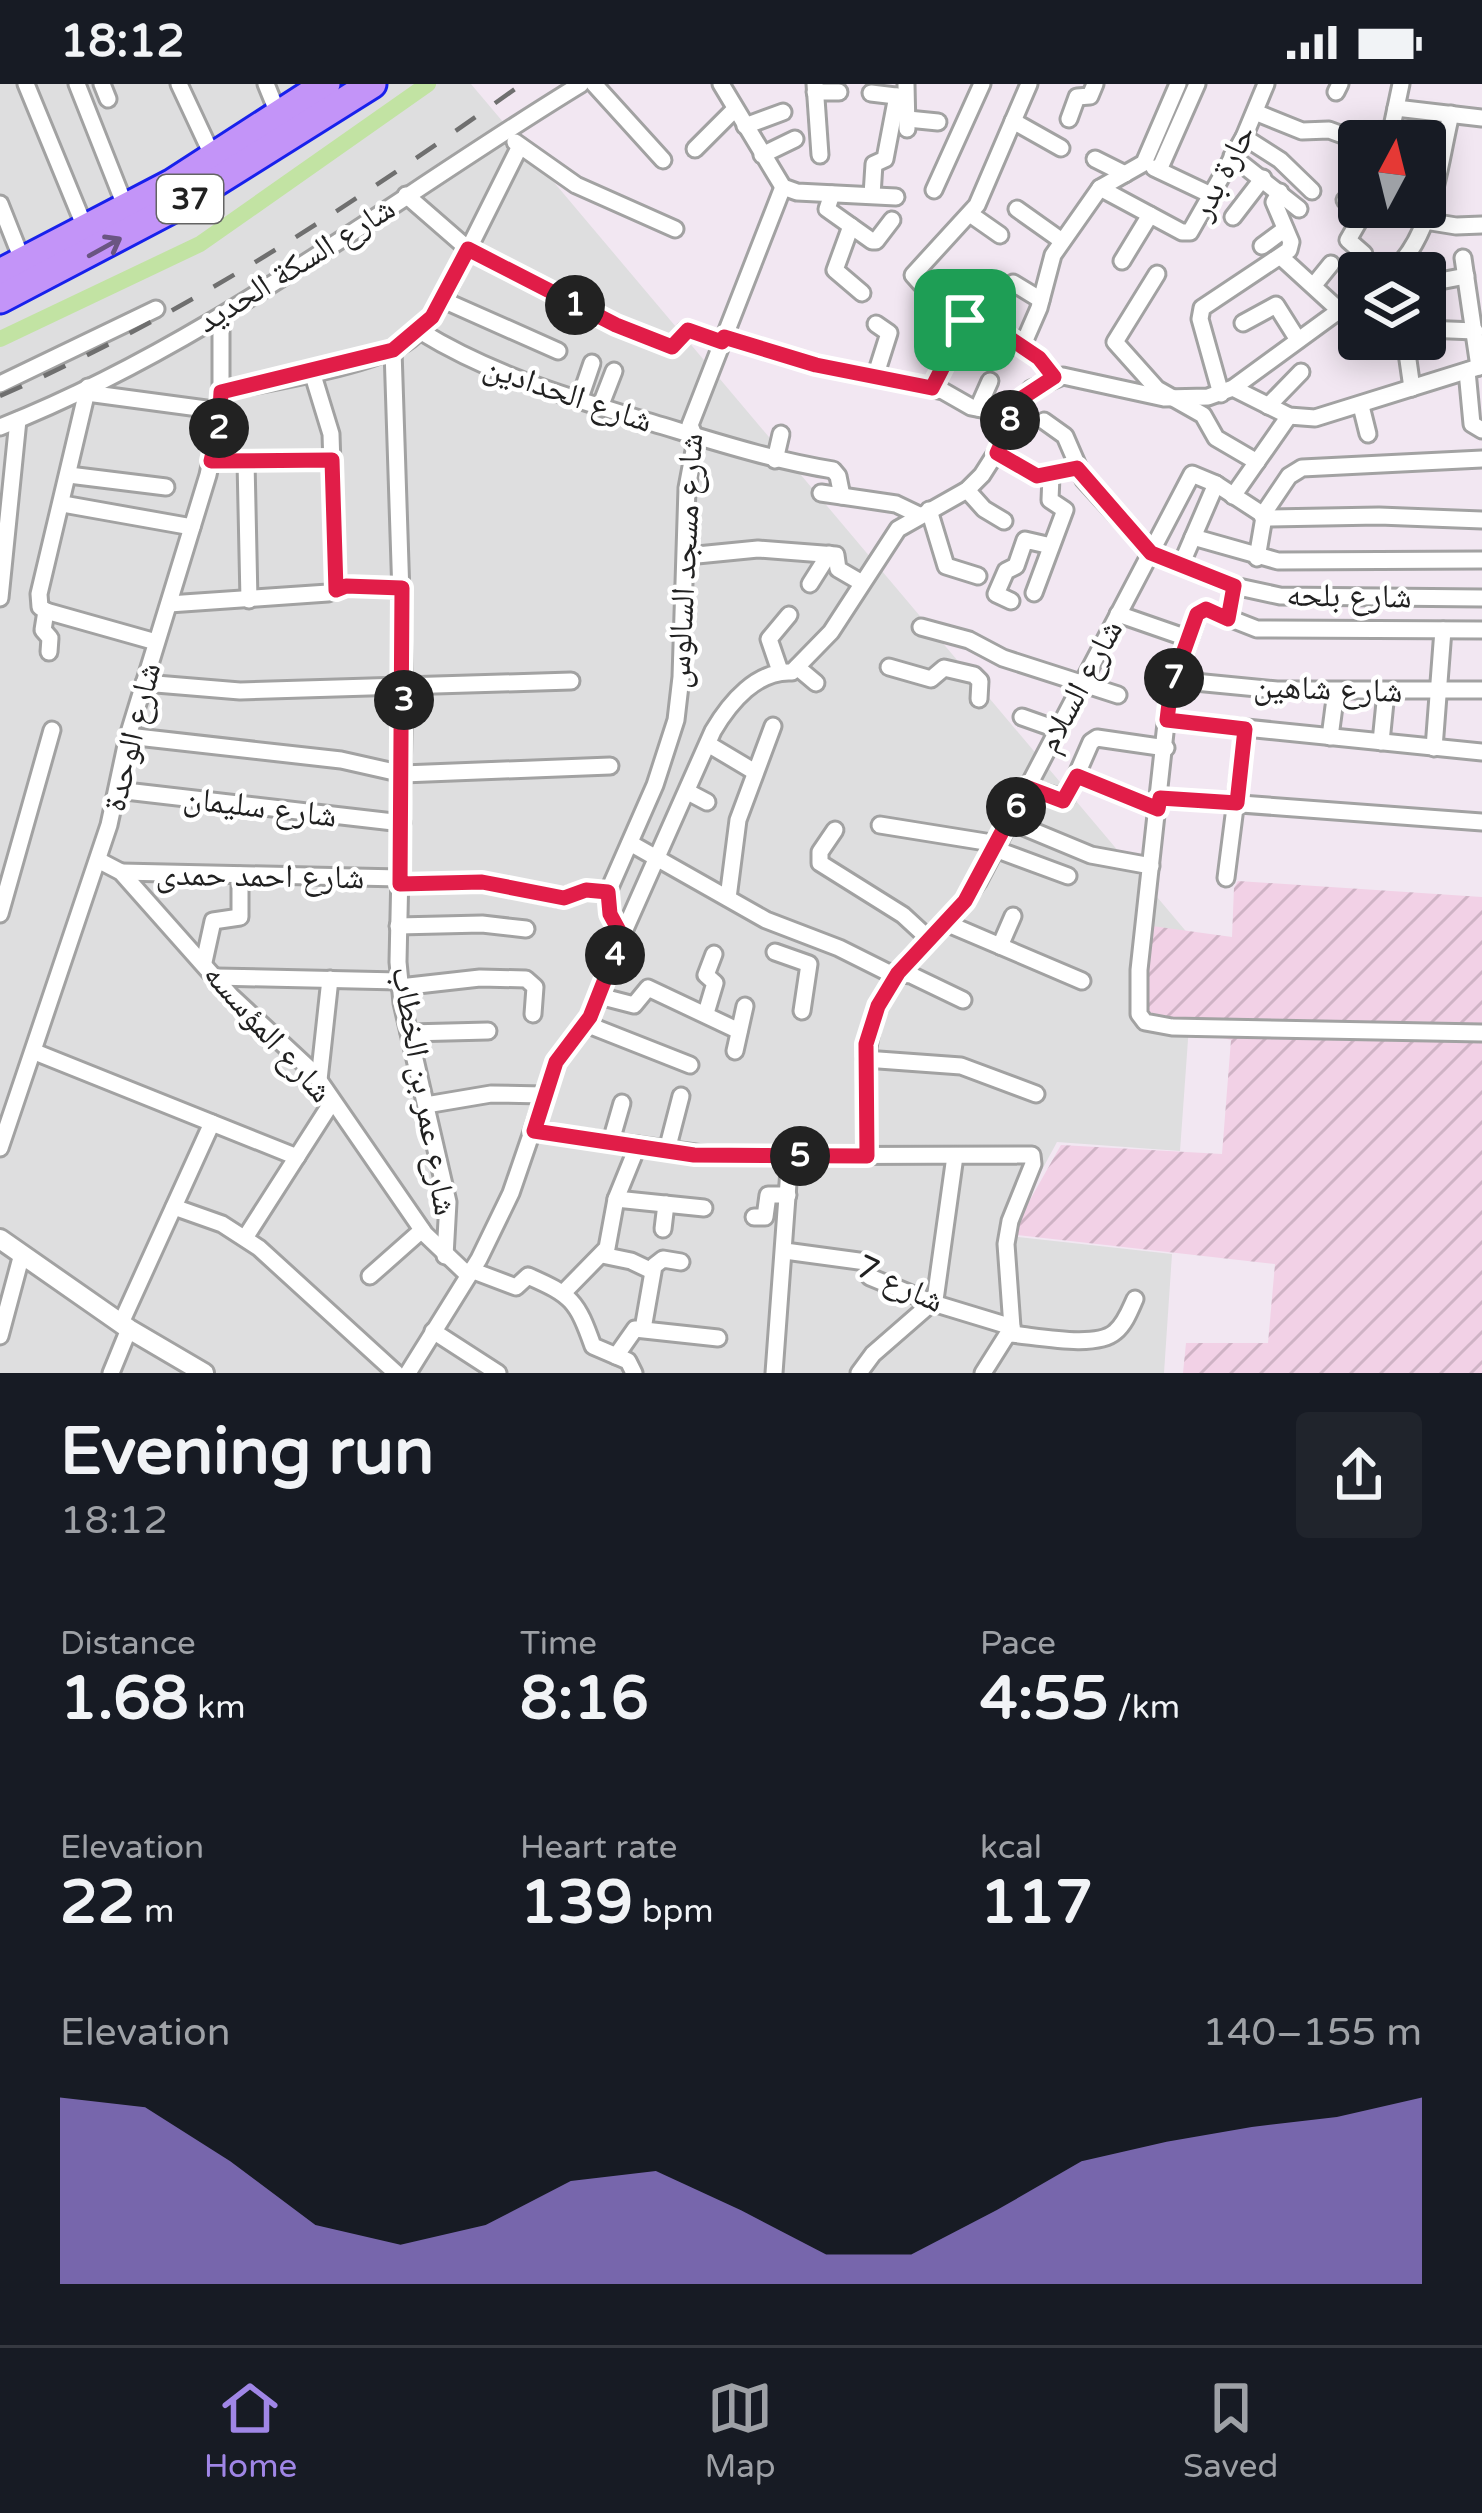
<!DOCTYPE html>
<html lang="en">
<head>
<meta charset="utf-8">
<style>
  body { margin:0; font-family:"Varela Round","Noto Naskh Arabic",sans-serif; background:#20242c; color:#f1f3f6; height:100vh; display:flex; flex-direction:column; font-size:45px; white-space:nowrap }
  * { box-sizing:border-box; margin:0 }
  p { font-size:39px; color:#9ea1a6 }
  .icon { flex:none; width:66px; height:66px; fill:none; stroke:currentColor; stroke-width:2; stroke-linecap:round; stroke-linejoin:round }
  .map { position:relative; height:1289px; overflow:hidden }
  .details { display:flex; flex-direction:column; background:#171b24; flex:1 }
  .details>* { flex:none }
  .needle { width:78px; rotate:7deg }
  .buttons { position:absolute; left:1338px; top:36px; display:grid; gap:24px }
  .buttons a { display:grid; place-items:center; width:108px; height:108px; border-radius:12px; background:#171b24; box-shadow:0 6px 30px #0003; font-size:60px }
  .pin { position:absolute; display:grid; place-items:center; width:102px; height:102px; color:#fff; margin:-51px; border-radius:24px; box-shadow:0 6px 18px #0006 }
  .km { position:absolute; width:60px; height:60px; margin:-30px; border-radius:50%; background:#222; color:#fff; font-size:33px; line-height:60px; text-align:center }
  .round { display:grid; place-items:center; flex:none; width:126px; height:126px; border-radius:12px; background:#20242c }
  .headline { display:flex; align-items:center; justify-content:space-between; height:204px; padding:0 60px }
  h1 { font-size:66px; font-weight:700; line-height:90px }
  .stats { display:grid; grid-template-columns:repeat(3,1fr); gap:18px; height:204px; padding:12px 60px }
  .stats div { display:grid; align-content:center }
  .stats b { font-size:60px; font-weight:700 }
  .stats small { font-size:33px; font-weight:400 }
  .stats p { font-size:33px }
  .chart { height:336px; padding:24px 60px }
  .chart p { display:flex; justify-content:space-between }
  .chart svg { width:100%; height:216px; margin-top:12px; fill:#a086e6; opacity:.7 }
  .status { display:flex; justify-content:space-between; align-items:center; height:84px; padding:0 60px; background:#171b24; direction:ltr }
  .status svg { height:33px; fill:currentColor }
  .tab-bar { display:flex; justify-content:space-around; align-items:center; height:168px; border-top:3px solid #363941; background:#171b24; font-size:33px; color:#9ea1a6 }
  .tab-bar a { display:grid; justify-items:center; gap:6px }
  .tab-bar .active { color:#a086e6 }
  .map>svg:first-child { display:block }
  .residential { fill:#dededf }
  .farmland { fill:url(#farmland-furrows) }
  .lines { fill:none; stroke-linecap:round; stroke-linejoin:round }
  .canal { stroke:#c2e3a3; stroke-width:16 }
  .minor-casing { stroke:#a2a2a2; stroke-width:21 }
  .tertiary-casing { stroke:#a2a2a2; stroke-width:24 }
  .trunk-casing { stroke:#1821ec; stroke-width:33 }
  .minor { stroke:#fff; stroke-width:15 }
  .tertiary { stroke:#fff; stroke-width:18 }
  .trunk { stroke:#c394f8; stroke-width:27 }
  .rail { stroke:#6f6f6f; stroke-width:4.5; stroke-dasharray:24 24; stroke-linecap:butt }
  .oneway { stroke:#6a5582 }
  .route-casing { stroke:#fff; stroke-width:24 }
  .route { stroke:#e11d48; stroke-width:15 }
  .labels { text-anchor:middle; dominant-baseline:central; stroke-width:9; stroke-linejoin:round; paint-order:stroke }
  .shield { fill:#fff; stroke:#646464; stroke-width:3 }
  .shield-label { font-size:30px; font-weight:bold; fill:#212121 }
  .street-label { font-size:33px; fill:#212121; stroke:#fff }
</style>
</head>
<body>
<div class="status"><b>18:12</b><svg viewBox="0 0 49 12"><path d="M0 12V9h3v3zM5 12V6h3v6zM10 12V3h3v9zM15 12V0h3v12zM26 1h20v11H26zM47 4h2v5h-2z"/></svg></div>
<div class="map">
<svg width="1482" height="1289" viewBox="0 0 1482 1289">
  <defs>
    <pattern id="farmland-furrows" width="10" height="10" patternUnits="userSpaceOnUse" patternTransform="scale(3)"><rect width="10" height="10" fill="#f2d1e6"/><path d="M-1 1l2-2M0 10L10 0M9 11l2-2" fill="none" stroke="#cfb3c5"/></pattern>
  </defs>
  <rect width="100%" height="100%" fill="#f2e7f2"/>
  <polygon class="residential" points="0,0 471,0 1195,858 1180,1067 1057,1058 1018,1130 1018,1153 1172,1170 1164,1289 0,1289"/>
  <polygon class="farmland" points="1238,797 1482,813 1482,1289 1183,1289 1186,1259 1268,1259 1275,1180 1017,1151 1022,1130 1061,1061 1222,1070 1231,956 1156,938 1143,931 1152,842 1232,853 1234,804"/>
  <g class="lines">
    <polyline class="canal" points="0,255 200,160 428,0"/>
    <g class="minor-casing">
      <g id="minor">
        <polyline points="26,0 86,146"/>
        <polyline points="77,0 126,124"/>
        <polyline points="102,0 108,15"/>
        <polyline points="179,0 214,75"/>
        <polyline points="266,0 279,32"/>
        <polyline points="594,0 663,76"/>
        <polyline points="721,0 783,103 797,108 896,113"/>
        <polyline points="815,0 820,71"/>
        <polyline points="906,0 907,45"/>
        <polyline points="815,8 839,8"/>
        <polyline points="1336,8 1340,0"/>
        <polyline points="871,9 904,13"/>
        <polyline points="1396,24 1482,34"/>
        <polyline points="1255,28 1302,47 1329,46 1359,57"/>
        <polyline points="908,35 938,38"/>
        <polyline points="1069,35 1077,13 1090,12 1095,0"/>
        <polyline points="1013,37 1061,64"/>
        <polyline points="745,42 783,28"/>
        <polyline points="1244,53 1280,76 1312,107"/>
        <polyline points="1389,57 1401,0"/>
        <polyline points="515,58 576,101 675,145"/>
        <polyline points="695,65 735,25"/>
        <polyline points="762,71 795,55"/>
        <polyline points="1232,72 1299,125"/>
        <polyline points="1095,75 1125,90"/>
        <polyline points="1154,84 1211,111"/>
        <polyline points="1159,86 1197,0"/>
        <polyline points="1100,104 1182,148 1190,148 1244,53 1266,0"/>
        <polyline points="934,106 982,0"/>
        <polyline points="832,110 827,125 872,157 876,157 892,136"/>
        <polyline points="406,111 468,165 616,241 672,263 686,246 722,258"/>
        <polyline points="872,111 874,80 885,75 897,12"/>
        <polyline points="1345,116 1365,127"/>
        <polyline points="0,120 23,178"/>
        <polyline points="1017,125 1062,157"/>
        <polyline points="970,130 1000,151"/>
        <polyline points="1233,133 1263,94"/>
        <polyline points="1425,137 1456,142 1482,141"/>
        <polyline points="851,142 835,186 862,209"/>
        <polyline points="1262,162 1285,145"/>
        <polyline points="1364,170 1348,156 1367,123"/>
        <polyline points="1281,173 1339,226"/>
        <polyline points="1463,174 1479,283"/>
        <polyline points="1122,177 1150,131"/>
        <path d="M1391 189C1434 151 1438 83 1451 30"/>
        <polyline points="1157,190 1115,258 1157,305 1203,331 1216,354 1257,378"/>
        <polyline points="1445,196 1466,192"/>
        <polyline points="1013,199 1041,216"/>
        <polyline points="1314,201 1331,180"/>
        <polyline points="443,216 558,267"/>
        <polyline points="971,228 1039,274 1055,293"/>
        <polyline points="967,234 983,211"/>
        <polyline points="1243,239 1276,221 1298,256"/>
        <polyline points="1425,245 1475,247"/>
        <path d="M420 247C493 292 571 314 653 339 713 357 771 376 833 386L838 392 842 412"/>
        <polyline points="724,253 816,281 943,307 971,323 1012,331"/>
        <polyline points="1405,255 1412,304"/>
        <polyline points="1022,263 1039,224 1053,171 1100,104 1144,79 1178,0"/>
        <polyline points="393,266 404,603 398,878 402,919 448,1118 445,1172"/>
        <polyline points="1467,287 1472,340 1482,346"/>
        <polyline points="312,288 331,350 336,506"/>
        <polyline points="875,293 889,249 876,240"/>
        <polyline points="0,300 156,225"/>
        <polyline points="932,304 965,236 943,218 944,203 932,196 921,200 913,191 977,121 1029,0"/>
        <polyline points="1233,304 1289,332 1315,334 1482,282"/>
        <path d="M221 308C268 298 368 283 405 259 422 248 433 233 443 216L520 62"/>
        <polyline points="87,309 221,327"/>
        <polyline points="1221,310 1200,235 1202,224 1289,166 1291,158 1274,118 1280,108"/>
        <polyline points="579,317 592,279"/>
        <polyline points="1268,322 1301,288"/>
        <polyline points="1361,322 1368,350"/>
        <polyline points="600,323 614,287"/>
        <polyline points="978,324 990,297"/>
        <polyline points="1044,337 1065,352 1084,396 1151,469 1181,481 1234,502 1280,512 1482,514"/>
        <path d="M0 343C210 260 389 117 581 0"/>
        <polyline points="996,369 1037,392 1077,384"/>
        <polyline points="775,376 781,350"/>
        <polyline points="211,377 332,376"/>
        <polyline points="246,377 249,516"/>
        <polyline points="69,391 166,403"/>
        <polyline points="967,406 984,425 1004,437"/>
        <polyline points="821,409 896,420 919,431"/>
        <polyline points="1233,412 1289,332"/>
        <polyline points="63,420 192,443"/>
        <polyline points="929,426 946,482 978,492"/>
        <polyline points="1262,432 1289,392 1302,384 1482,375"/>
        <polyline points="1193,453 1278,477 1482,476"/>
        <polyline points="687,472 758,465 836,471 838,485 862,499"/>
        <polyline points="1257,474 1264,433"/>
        <polyline points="1181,481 1216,400"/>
        <polyline points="810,500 829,470"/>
        <polyline points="1034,509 1065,426 1050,416 1051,392"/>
        <polyline points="0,514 18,336"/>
        <polyline points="1011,517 996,510 1006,487 1016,482 1025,456 1051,462"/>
        <polyline points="169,520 328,509 346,502 402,504"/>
        <polyline points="46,527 40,523 39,510 88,303"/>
        <polyline points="46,527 156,558"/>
        <polyline points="46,527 43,546 50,554 49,568"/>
        <polyline points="1118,530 1187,554"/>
        <polyline points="921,543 969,556 1003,574 1118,611"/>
        <polyline points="1482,546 1257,545 1206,525 1199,528 1169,612 1139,886 1139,930 1145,938 1172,943 1482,949"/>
        <polyline points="797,583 816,599"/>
        <polyline points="889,583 931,595 944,584 974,591 980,597 979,615"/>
        <polyline points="780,587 769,555 789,531"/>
        <polyline points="1174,596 1277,606 1482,606"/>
        <polyline points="144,599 240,607 571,597"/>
        <polyline points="1022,633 1056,645"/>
        <polyline points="1167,636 1482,668"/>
        <polyline points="128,652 341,676 403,690 610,682"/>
        <polyline points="1330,653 1336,607"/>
        <polyline points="1381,658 1386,608"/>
        <polyline points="708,660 755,688"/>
        <polyline points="1434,664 1443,546"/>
        <polyline points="1077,692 1158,725"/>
        <polyline points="1026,703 1066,715 1091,658 1097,654 1166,664"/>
        <polyline points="117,706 402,739"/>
        <polyline points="688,708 707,718"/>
        <polyline points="1160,714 1482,738"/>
        <polyline points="1009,737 1091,771 1151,782"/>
        <polyline points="880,741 998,760"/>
        <polyline points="835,746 820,768 820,779 903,831 929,855"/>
        <polyline points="630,759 766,836 839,864 887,888 911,891 963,916"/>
        <polyline points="995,765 1068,792"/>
        <polyline points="98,776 121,788 231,912 314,989 425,1150 468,1191"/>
        <polyline points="121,788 400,794"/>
        <polyline points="1226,794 1245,645"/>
        <polyline points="400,800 482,798 558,814 586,806 608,808"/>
        <polyline points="728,814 738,736 773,642"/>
        <polyline points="0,830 52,646"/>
        <polyline points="946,839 1082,897"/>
        <polyline points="398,842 482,840 526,845"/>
        <polyline points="622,852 609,830 608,808 655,701 676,636 681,593 687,404 696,356 690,341 783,103"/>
        <polyline points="1000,862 1013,832"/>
        <polyline points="775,868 809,880 802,927"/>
        <polyline points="204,878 213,837 240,833 240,791"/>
        <polyline points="216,893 399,897"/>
        <polyline points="400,903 480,894 526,895 535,903 533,930"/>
        <polyline points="599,912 634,921 648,904 739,947"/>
        <polyline points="706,929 715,899 706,891 714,870"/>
        <polyline points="586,940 690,981"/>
        <polyline points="409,949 488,947"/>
        <polyline points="735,967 745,922"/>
        <polyline points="35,968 297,1073"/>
        <polyline points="865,975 961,982 1036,1010"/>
        <polyline points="319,996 330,895"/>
        <polyline points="426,1021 491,1010 544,1011"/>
        <polyline points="534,1047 717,1072 1032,1071 1033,1080 1010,1137 1006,1160 1012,1243 983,1289"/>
        <polyline points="611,1057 622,1019"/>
        <polyline points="0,1064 109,741 128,652 208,391 221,327 221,232"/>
        <polyline points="667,1066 681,1012"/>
        <path d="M867 1072C866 995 855 938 909 875 933 849 958 828 978 798L1192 390 1216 400 1268 434 1379 432 1482 436"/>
        <polyline points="616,1115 704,1124"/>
        <polyline points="174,1123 222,1140 259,1164 396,1289"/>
        <polyline points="754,1133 765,1133 768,1111 788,1111"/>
        <polyline points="663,1145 666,1120"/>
        <polyline points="245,1154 332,1018"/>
        <polyline points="785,1167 866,1178 870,1193 933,1219 1012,1243"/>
        <polyline points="602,1171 631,1177 652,1187"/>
        <path d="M471 1186 516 1203 528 1192C572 1211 577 1217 593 1262L628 1277 634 1289"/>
        <polyline points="370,1192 422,1146"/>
        <polyline points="564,1208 607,1164 616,1115 638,1061"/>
        <polyline points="121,1239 212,1039"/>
        <polyline points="643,1245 654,1182 663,1175 681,1178"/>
        <polyline points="433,1247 498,1289"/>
        <path d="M1010 1250C1036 1252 1096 1265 1115 1248 1125 1240 1130 1226 1135 1215"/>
        <polyline points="0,1252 22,1170"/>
        <polyline points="616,1272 635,1245 718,1254"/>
        <polyline points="111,1289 129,1245"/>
        <path d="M408 1289 479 1175 511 1109 556 978 590 933 622 852 713 647C730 618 757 586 792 588L831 548 898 445 967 406 982 391 996 369 1012 331 1031 305 1063 292 1164 314 1208 313 1233 304 1359 212"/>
        <polyline points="774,1289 790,1072"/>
        <polyline points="859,1289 873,1270 935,1216 955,1072"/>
      </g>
    </g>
    <g class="tertiary-casing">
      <polyline id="tertiary" points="0,1155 129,1245 204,1289"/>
    </g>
    <g class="trunk-casing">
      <g id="trunk">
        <polyline points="0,189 171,100 326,0"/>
        <polyline points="0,215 179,121 372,0"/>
      </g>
    </g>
    <use href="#minor" class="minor"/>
    <use href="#tertiary" class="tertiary"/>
    <use href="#trunk" class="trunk"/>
    <path class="rail" d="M0 312C187 230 357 118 522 0"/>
  </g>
  <defs><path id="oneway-shaft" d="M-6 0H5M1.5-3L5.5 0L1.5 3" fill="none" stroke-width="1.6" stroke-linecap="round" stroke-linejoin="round" transform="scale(3)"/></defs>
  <use class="oneway" href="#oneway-shaft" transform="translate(105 163) rotate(-29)"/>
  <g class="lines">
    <g class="route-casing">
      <polygon id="route" points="468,165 616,241 672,263 688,246 722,258 724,253 816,281 932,304 971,228 1039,274 1054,293 1022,314 997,369 1037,392 1077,384 1151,469 1234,502 1228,535 1206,525 1197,530 1171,603 1167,636 1245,645 1237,719 1160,714 1158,725 1077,692 1063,717 1026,703 965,817 898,889 878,922 866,960 867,1072 694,1071 534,1047 556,978 590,933 622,852 610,830 608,808 586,806 564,814 482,798 400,800 402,504 346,502 336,506 332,376 211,377 219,343 221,308 393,266 432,233"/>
    </g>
    <use href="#route" class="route"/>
  </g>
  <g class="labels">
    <rect class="shield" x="157" y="91" width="66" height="48" rx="9"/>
    <g class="shield-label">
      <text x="190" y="115">37</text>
    </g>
    <g class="street-label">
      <text transform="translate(1223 88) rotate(-62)">حارة بدر</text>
      <text transform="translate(296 181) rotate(-32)">شارع السكة الحديد</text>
      <text transform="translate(568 310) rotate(19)">شارع الحدادين</text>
      <text transform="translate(685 477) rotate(-87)">شارع مسجد السالوس</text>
      <text transform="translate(1349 512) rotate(1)">شارع بلحه</text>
      <text transform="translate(1080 602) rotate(-62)">شارع السلام</text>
      <text transform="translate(1328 605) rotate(2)">شارع شاهين</text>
      <text transform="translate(132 653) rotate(-76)">شارع الوحدة</text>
      <text transform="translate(260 723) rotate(7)">شارع سليمان</text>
      <text transform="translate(260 792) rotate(1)">شارع احمد حمدى</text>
      <text transform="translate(268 949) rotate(48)">شارع المؤسسه</text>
      <text transform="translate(424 1007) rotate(80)">شارع عمر بن الخطاب</text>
      <text transform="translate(900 1200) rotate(25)">شارع 7</text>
    </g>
  </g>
</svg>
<div class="buttons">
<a><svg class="needle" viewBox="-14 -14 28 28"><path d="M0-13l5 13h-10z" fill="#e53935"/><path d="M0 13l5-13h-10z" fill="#9ea1a6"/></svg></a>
<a><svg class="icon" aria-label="layers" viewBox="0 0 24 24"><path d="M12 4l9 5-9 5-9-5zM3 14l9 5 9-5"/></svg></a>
</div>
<div class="pin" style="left:965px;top:236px;background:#1e9e55"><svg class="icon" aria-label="arrive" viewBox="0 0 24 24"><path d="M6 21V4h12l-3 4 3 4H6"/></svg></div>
<b class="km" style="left:575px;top:221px">1</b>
<b class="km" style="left:219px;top:344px">2</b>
<b class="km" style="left:404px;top:616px">3</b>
<b class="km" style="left:615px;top:871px">4</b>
<b class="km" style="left:800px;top:1072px">5</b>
<b class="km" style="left:1016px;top:723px">6</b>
<b class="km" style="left:1174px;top:594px">7</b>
<b class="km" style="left:1010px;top:336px">8</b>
</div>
<section class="details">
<div class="headline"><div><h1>Evening run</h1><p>18:12</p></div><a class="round"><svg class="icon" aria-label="share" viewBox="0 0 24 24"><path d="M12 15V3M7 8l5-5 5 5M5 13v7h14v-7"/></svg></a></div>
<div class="stats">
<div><p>Distance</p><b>1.68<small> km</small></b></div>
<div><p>Time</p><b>8:16</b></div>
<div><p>Pace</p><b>4:55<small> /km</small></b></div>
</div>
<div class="stats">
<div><p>Elevation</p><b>22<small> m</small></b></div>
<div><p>Heart rate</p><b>139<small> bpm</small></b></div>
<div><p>kcal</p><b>117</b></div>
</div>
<div class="chart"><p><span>Elevation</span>140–155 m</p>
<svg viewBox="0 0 160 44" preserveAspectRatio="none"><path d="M0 44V6L10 8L20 19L30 32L40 36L50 32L60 23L70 21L80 29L90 38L100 38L110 29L120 19L130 15L140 12L150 10L160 6V44z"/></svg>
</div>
</section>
<nav class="tab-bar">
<a class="active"><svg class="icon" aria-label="home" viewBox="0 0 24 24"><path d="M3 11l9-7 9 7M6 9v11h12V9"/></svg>Home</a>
<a><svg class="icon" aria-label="map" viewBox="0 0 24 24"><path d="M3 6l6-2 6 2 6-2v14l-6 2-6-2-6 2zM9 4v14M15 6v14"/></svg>Map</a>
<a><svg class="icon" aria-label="saved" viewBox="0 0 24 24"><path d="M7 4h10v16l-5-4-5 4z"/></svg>Saved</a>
</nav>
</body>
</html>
